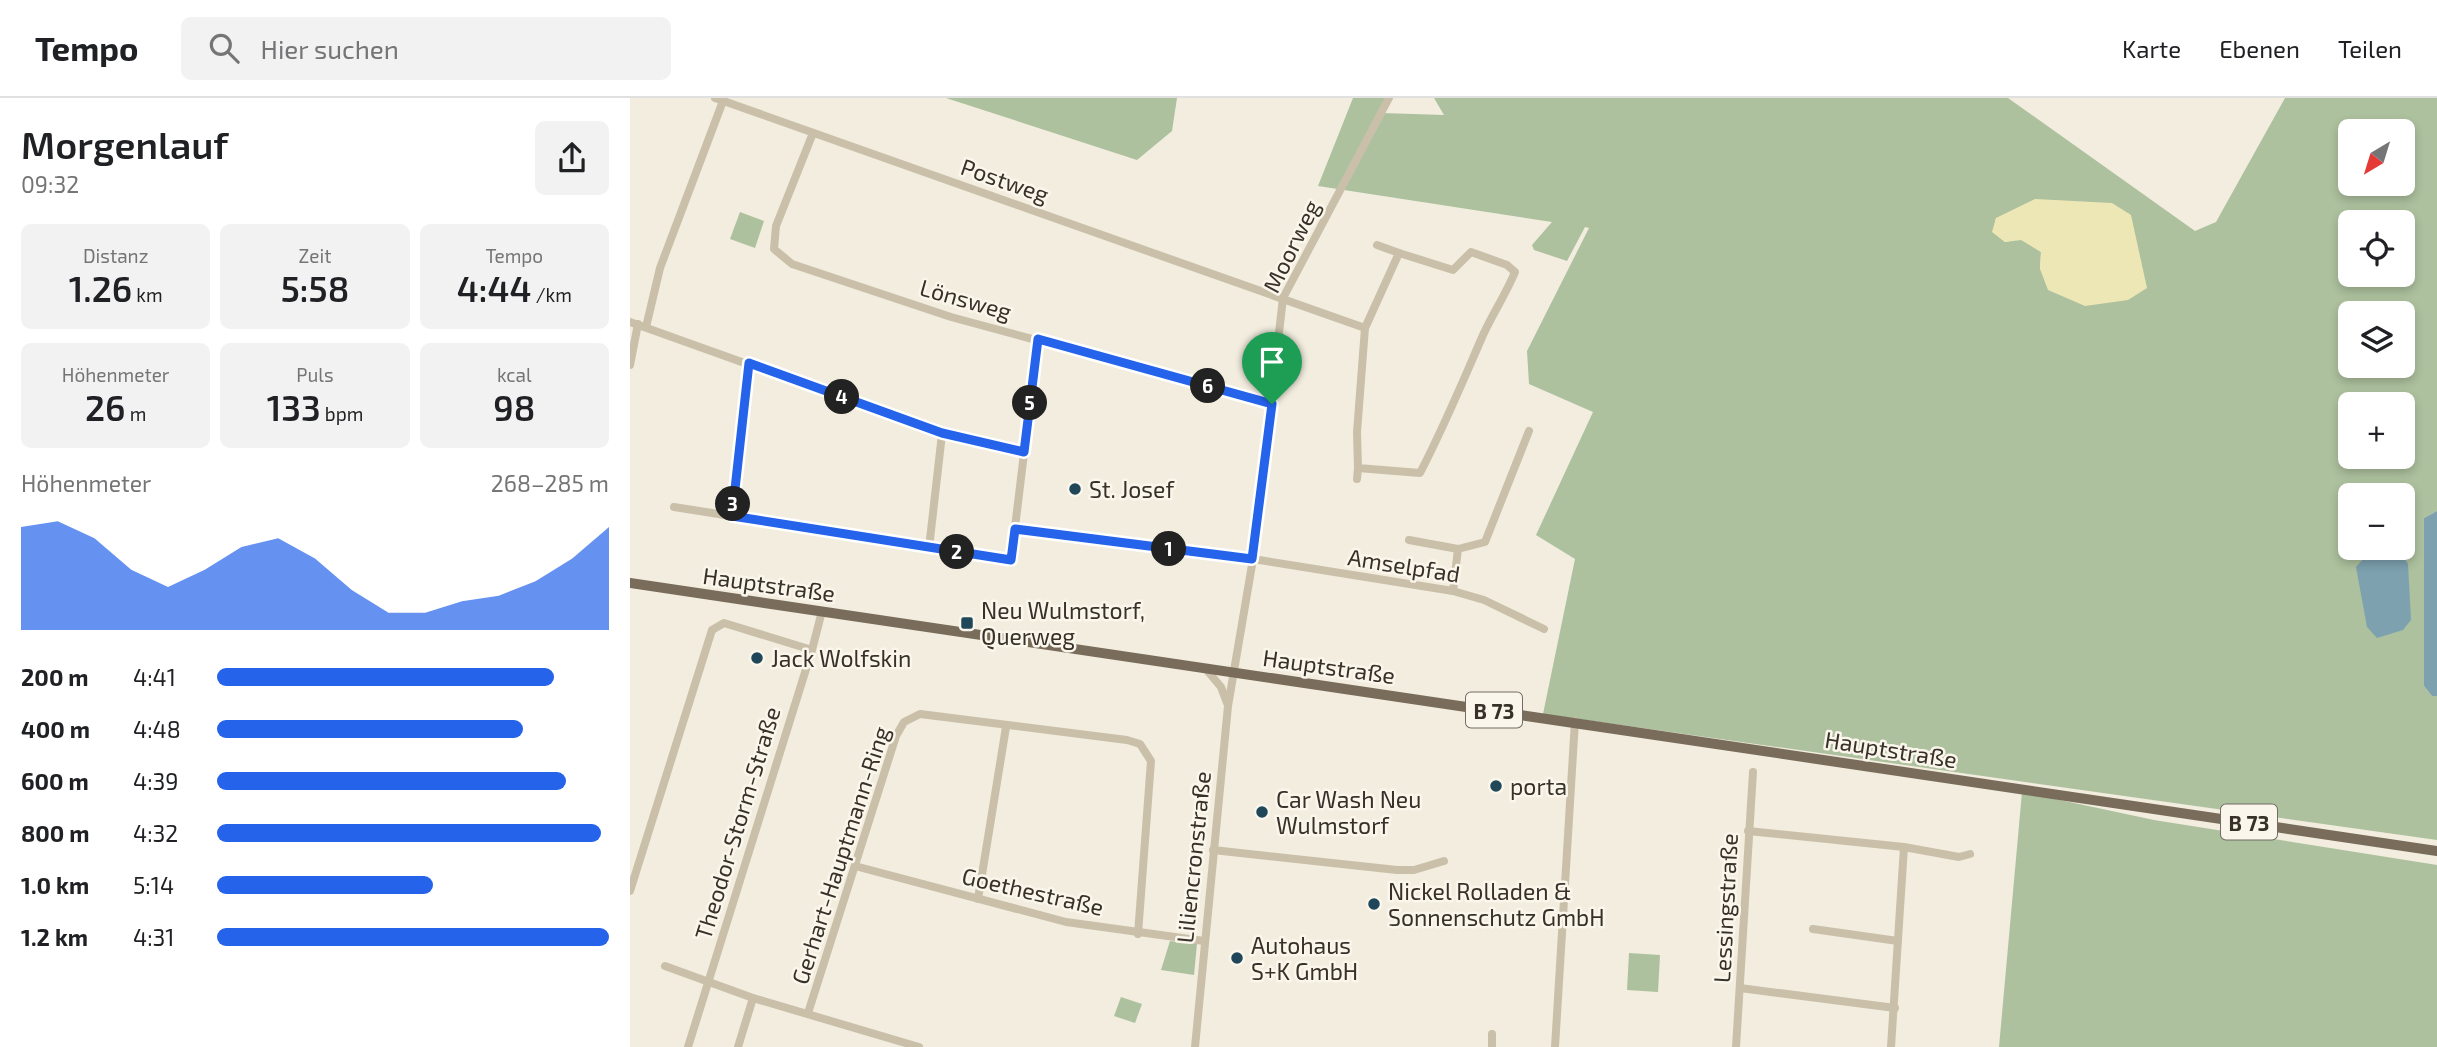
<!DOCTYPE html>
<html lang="de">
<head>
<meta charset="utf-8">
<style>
  body { margin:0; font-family:"Exo 2",sans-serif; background:#f2f2f2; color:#202124; height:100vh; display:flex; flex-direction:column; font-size:26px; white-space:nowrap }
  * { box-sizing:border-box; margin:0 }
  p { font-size:23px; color:#757577 }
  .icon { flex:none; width:38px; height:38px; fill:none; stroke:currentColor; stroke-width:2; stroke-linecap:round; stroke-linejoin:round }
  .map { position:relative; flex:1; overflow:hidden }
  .details { display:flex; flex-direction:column; background:#fff; width:630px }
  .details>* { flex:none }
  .needle { width:46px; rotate:218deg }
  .controls { position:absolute; left:1708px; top:21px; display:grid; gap:14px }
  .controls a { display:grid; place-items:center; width:77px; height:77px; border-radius:10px; background:#fff; box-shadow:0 4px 10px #0003; font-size:35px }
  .pin { position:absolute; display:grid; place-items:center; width:60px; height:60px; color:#fff; margin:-72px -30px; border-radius:50% 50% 50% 0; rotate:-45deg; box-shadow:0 0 7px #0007 }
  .pin .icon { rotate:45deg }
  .km { position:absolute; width:35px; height:35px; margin:-18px; border-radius:50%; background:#222; color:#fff; font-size:19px; line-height:35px; text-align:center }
  .round { display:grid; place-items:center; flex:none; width:74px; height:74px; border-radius:10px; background:#f2f2f2 }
  .head { display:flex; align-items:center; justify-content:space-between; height:119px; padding:0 21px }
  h1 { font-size:38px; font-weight:600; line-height:52px }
  .metrics { display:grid; grid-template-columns:repeat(3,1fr); gap:10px; height:119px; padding:7px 21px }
  .metrics div { display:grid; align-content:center; border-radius:10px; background:#f2f2f2; text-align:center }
  .metrics b { font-size:35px; font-weight:600 }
  .metrics small { font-size:19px; font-weight:400 }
  .metrics p { font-size:19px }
  .chart { height:196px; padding:14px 21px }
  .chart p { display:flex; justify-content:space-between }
  .chart svg { width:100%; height:126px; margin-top:7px; fill:#2563eb; opacity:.7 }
  ul { padding:0 21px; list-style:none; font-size:23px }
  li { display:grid; grid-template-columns:112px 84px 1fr; align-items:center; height:52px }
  li i { height:18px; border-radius:9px; background:#2563eb }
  header { display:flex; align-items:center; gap:42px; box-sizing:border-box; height:98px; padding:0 35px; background:#fff; border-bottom:2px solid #e0e0e0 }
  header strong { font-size:33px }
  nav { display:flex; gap:38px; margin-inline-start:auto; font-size:24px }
  .search { width:490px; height:63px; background:#f2f2f2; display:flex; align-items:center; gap:18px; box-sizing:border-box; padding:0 24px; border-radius:10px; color:#757577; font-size:26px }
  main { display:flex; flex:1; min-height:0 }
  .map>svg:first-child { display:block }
  .green { fill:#adc19e; fill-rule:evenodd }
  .sand { fill:#ede7b6 }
  .water { fill:#7da1af }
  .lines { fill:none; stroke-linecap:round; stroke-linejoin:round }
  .minor { stroke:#cac0aa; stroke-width:8 }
  .major { stroke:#796c5b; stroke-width:10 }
  .route-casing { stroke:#fff; stroke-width:14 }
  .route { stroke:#2563eb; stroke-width:9 }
  .poi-dot { fill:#1f4759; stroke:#faf6eb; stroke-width:2.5 }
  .labels { text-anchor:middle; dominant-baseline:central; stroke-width:5; stroke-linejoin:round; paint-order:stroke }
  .shield { fill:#faf6eb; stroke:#726c63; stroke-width:2 }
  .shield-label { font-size:21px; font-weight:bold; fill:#383129 }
  .street-label { font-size:23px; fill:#383129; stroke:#faf6eb }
  .poi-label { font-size:23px; fill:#383129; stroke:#faf6eb; text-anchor:start }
</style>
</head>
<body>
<header>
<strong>Tempo</strong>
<div class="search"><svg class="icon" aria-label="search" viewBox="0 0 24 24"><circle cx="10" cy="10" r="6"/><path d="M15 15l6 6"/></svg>Hier suchen</div>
<nav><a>Karte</a><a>Ebenen</a><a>Teilen</a></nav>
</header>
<main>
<section class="details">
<div class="head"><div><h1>Morgenlauf</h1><p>09:32</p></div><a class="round"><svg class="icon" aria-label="share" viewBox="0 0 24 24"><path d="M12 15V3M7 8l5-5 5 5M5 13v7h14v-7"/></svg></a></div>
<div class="metrics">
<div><p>Distanz</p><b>1.26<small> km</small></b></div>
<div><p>Zeit</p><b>5:58</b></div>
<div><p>Tempo</p><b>4:44<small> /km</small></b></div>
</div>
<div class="metrics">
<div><p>Höhenmeter</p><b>26<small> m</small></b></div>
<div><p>Puls</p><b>133<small> bpm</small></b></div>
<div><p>kcal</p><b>98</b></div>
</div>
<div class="chart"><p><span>Höhenmeter</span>268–285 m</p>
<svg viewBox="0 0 160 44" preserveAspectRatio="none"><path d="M0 44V8L10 6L20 12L30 23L40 29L50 23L60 15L70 12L80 19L90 30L100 38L110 38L120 34L130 32L140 27L150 19L160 8V44z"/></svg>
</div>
<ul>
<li><b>200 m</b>4:41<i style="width:86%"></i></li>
<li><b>400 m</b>4:48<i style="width:78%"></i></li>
<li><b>600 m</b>4:39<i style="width:89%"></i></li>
<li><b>800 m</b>4:32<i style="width:98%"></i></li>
<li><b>1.0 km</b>5:14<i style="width:55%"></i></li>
<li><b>1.2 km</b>4:31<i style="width:100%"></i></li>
</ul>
</section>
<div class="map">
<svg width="1807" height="949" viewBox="0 0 1807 949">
  <rect width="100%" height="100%" fill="#f2edde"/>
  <g class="green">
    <polygon points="316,0 547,0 542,33 507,62"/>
    <path d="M723 0H759L751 15 814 17 804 0H1378L1565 133 1586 124 1655 0H1807V413L1794 420V588L1802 598H1807V742L913 616 945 461 906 437 963 314 899 286 897 253 959 130 955 129 937 163 904 152 902 147 922 124 688 88ZM1720 33H1773V86H1720ZM1366 120 1498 202 1410 171 1411 154 1391 141 1375 144 1363 134ZM1720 124H1773V177H1720ZM1720 215H1773V268H1720ZM1720 306H1773V359H1720ZM1720 397H1773V450H1720Z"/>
    <polygon points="110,114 134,123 125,150 100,141"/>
    <polygon points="1392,694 1524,722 1807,767 1807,949 1369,949"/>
    <polygon points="540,843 567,846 564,877 531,872"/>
    <polygon points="999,855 1030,857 1028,894 997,892"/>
    <polygon points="491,899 512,906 505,925 484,918"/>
  </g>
  <polygon class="sand" points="1405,101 1482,105 1501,117 1517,190 1498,202 1455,208 1418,192 1410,171 1411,154 1391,142 1375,144 1362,134 1366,120"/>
  <g class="water">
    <polygon points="1807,413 1807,598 1802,598 1794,588 1794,420"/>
    <polygon points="1769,452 1778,466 1781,522 1773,532 1747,540 1737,529 1726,469 1736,458"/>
  </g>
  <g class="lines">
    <g class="minor">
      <polyline points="85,0 735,230"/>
      <polyline points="183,35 146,128 144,151 162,166 321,219 642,306"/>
      <polyline points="747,147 769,155"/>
      <path d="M841 154 877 167 885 174C876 196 863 215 853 237 833 283 814 329 790 375L728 370 727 334 735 230 769 155 823 172Z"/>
      <polyline points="0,224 312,336 394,354"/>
      <polyline points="16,229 30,170 93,3"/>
      <polyline points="0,267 8,226"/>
      <polyline points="727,381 728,370"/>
      <polyline points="44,409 381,462 408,241"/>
      <polyline points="102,418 119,265"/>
      <polyline points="385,431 623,461 823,493 854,502 914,531"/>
      <polyline points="779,442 828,451"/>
      <polyline points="299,450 312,336"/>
      <polyline points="823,493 828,451 855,444 899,333"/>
      <polyline points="575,570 591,589 597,605"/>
      <polyline points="1118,733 1274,749 1329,759 1340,756"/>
      <polyline points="583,752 767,772 784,772 814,763"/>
      <polyline points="225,768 436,824 574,843"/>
      <polyline points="0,793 82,532 94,525 182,552"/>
      <polyline points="348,801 376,629"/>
      <polyline points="1183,831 1268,843"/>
      <polyline points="35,868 123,900 289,949"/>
      <polyline points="1110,890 1265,910"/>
      <polyline points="178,915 266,638 274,624 290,616 497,642 510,646 521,663 508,836"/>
      <polyline points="58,949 182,552 192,513"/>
      <polyline points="108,949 123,900"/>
      <polyline points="565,949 598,608 623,461 653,200 759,0"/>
      <polyline points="862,949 862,936"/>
      <polyline points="925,949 945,623"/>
      <polyline points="1106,949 1123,674"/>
      <polyline points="1261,949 1274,749"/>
    </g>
    <polyline class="major" points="0,485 1807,753"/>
  </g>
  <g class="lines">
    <g class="route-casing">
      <polygon id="route" points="408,241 642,306 622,461 385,431 381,462 102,418 119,265 312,335 394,354"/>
    </g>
    <use href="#route" class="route"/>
  </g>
  <g class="poi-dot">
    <circle cx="445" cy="391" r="7"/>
    <rect x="330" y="518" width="14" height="14" rx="3.5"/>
    <circle cx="127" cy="560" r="7"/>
    <circle cx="866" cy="688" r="7"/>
    <circle cx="632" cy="714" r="7"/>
    <circle cx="744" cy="806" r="7"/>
    <circle cx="607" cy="860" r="7"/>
  </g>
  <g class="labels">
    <g class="shield">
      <rect x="836" y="594.5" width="56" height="35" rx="5"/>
      <rect x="1591" y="706.5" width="56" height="35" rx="5"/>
    </g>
    <g class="shield-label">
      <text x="864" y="612">B 73</text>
      <text x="1619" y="724">B 73</text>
    </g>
    <g class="street-label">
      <text transform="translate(375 82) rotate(19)">Postweg</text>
      <text transform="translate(661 148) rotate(-64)">Moorweg</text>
      <text transform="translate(336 201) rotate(16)">Lönsweg</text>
      <text transform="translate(774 467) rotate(9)">Amselpfad</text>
      <text transform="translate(139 486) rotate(8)">Hauptstraße</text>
      <text transform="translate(699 568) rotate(8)">Hauptstraße</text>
      <text transform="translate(1261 651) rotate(9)">Hauptstraße</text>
      <text transform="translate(107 725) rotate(-73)">Theodor-Storm-Straße</text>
      <text transform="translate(210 757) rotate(-72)">Gerhart-Hauptmann-Ring</text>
      <text transform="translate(563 759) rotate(-84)">Liliencronstraße</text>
      <text transform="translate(403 793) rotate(13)">Goethestraße</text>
      <text transform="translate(1095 810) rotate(-87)">Lessingstraße</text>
    </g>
    <g class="poi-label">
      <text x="459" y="391">St. Josef</text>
      <text x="351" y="512">Neu Wulmstorf,<tspan x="351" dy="26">Querweg</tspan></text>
      <text x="141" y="560">Jack Wolfskin</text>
      <text x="880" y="688">porta</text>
      <text x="646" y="701">Car Wash Neu<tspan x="646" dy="26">Wulmstorf</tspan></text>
      <text x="758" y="793">Nickel Rolladen &amp;<tspan x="758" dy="26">Sonnenschutz GmbH</tspan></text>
      <text x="621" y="847">Autohaus<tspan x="621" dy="26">S+K GmbH</tspan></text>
    </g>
  </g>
</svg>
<div class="controls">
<a><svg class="needle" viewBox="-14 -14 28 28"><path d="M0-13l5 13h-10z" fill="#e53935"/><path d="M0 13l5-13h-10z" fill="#757577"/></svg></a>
<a><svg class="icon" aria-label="locate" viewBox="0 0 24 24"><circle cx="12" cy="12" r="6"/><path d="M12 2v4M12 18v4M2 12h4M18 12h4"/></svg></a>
<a><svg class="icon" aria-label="layers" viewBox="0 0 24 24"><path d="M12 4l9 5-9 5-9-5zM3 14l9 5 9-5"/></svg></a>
<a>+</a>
<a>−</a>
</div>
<div class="pin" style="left:642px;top:306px;background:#1e9e55"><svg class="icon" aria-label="arrive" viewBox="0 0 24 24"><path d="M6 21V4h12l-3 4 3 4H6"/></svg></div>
<b class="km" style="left:539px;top:451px">1</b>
<b class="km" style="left:327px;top:454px">2</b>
<b class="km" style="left:103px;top:406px">3</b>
<b class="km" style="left:212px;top:299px">4</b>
<b class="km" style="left:400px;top:305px">5</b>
<b class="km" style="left:578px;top:288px">6</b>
</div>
</main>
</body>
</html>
